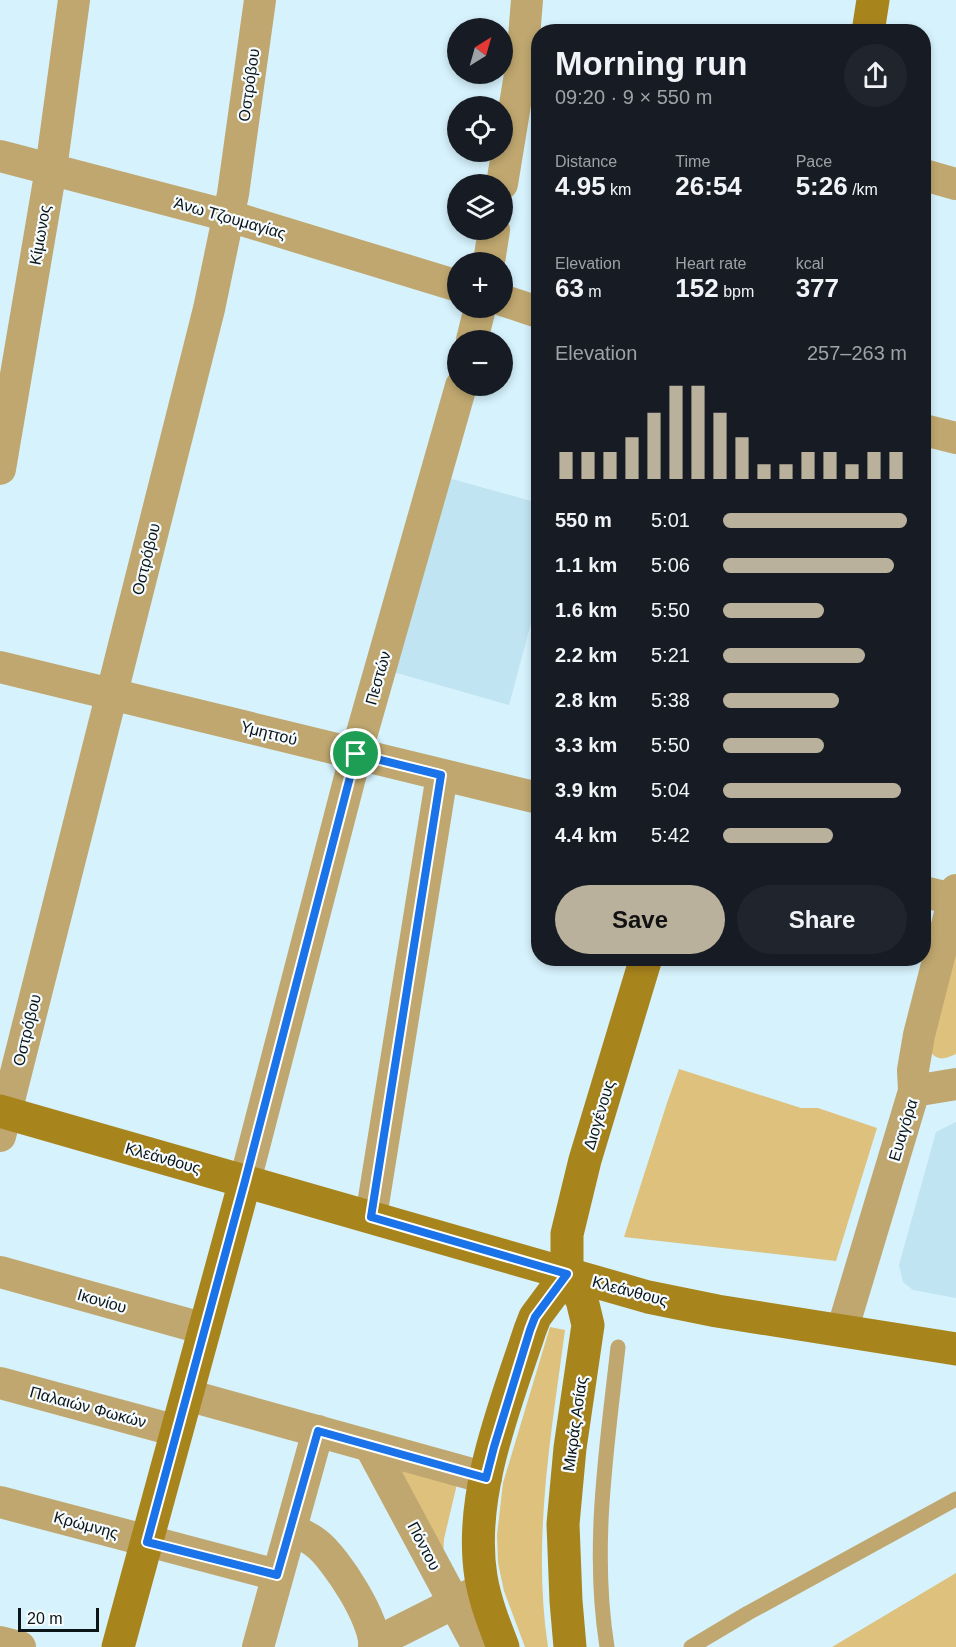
<!DOCTYPE html>
<html lang="en">
<head>
<meta charset="utf-8">
<style>
  body { margin:0; font-family:Arial,sans-serif; background:#20242c; color:#f1f3f6; height:100vh; display:flex; flex-direction:column; font-size:22px; white-space:nowrap }
  * { box-sizing:border-box; margin:0 }
  p { font-size:20px; color:#9ea1a6 }
  .icon { flex:none; width:33px; height:33px; fill:none; stroke:currentColor; stroke-width:2; stroke-linecap:round; stroke-linejoin:round }
  .map { position:relative; flex:1; overflow:hidden }
  .drawer { position:absolute; left:531px; top:24px; width:400px; height:942px; display:flex; flex-direction:column; background:#171b24; border-radius:24px; box-shadow:0 3px 9px #0003 }
  .drawer>* { flex:none }
  .needle { width:39px; rotate:37deg }
  .buttons { position:absolute; left:447px; top:18px; display:grid; gap:12px }
  .buttons a { display:grid; place-items:center; width:66px; height:66px; border-radius:50%; background:#171b24; box-shadow:0 3px 9px #0003; font-size:30px }
  .scale { position:absolute; left:18px; bottom:15px; width:81px; box-sizing:border-box; padding-left:6px; border:3px solid #0b1518; border-top:0; font-size:16px; line-height:21px; white-space:nowrap; color:#0b1518; -webkit-text-stroke:4px #f6fbfd; paint-order:stroke }
  .pin { position:absolute; display:grid; place-items:center; width:51px; height:51px; color:#fff; margin:-26px; border:3px solid #fff; border-radius:50%; box-shadow:0 2px 6px #0007 }
  .round { display:grid; place-items:center; flex:none; width:63px; height:63px; border-radius:32px; background:#20242c }
  .overview { display:flex; align-items:center; justify-content:space-between; height:102px; padding:0 24px }
  h1 { font-size:33px; font-weight:600; line-height:45px }
  .stats { display:grid; grid-template-columns:repeat(3,1fr); gap:9px; height:102px; padding:6px 24px }
  .stats div { display:grid; align-content:center }
  .stats b { font-size:26px; font-weight:600 }
  .stats small { font-size:16px; font-weight:400 }
  .stats p { font-size:16px }
  .chart { height:168px; padding:12px 24px }
  .chart p { display:flex; justify-content:space-between }
  .chart svg { width:100%; height:108px; margin-top:6px; stroke:#b9b19c; stroke-width:6 }
  .primary-button { display:flex; gap:12px; margin-top:auto; padding:12px 24px }
  .primary-button a { flex:1; height:69px; border-radius:36px; background:#b9b19c; color:#111; font-size:24px; font-weight:600; line-height:69px; text-align:center }
  .primary-button a+a { background:#20242c; color:#f1f3f6 }
  ul { padding:0 24px; list-style:none; font-size:20px }
  li { display:grid; grid-template-columns:96px 72px 1fr; align-items:center; height:45px }
  li i { height:15px; border-radius:8px; background:#b9b19c }
  .map>svg:first-child { display:block }
  .built { fill:#c0e4f1 }
  .green { fill:#dec17c }
  .lines { fill:none; stroke-linecap:round; stroke-linejoin:round }
  .lane { stroke:#bfa76f; stroke-width:15 }
  .street { stroke:#bfa76f; stroke-width:32 }
  .secondary { stroke:#a8841d; stroke-width:33 }
  .route-casing { stroke:#fff; stroke-width:12 }
  .route { stroke:#1a73e8; stroke-width:8 }
  .labels { text-anchor:middle; dominant-baseline:central; stroke-width:4.5; stroke-linejoin:round; paint-order:stroke }
  .street-label { font-size:16px; fill:#0b1518; stroke:#f6fbfd }
</style>
</head>
<body>
<div class="map">
<svg width="956" height="1647" viewBox="0 0 956 1647">
  <rect width="100%" height="100%" fill="#d6f2fc"/>
  <g class="built">
    <polygon points="445,477 538,503 538,597 509,705 390,671"/>
    <polygon points="956,1122 956,1298 913,1290 903,1282 899,1265 936,1132"/>
  </g>
  <g class="green">
    <path d="M956 920V1054C943 1060 938 1061 928 1050Z"/>
    <polygon points="679,1069 801,1108 818,1108 877,1128 836,1261 624,1237 667,1103"/>
    <path d="M550 1327 565 1330C551 1436 532 1541 548 1647H525L504 1591 498 1563 497 1535 503 1483Z"/>
    <polygon points="384,1460 457,1484 444,1539 443,1555"/>
    <polygon points="956,1573 956,1647 832,1647"/>
  </g>
  <g class="lines">
    <g class="lane">
      <path d="M607 1647C591 1547 607 1447 618 1347"/>
      <polyline points="691,1647 748,1613 956,1499"/>
    </g>
    <g class="street">
      <polyline points="0,156 229,216 458,286"/>
      <polyline points="924,175 956,184"/>
      <polyline points="502,184 522,62 527,0"/>
      <polyline points="489,262 494,230"/>
      <polyline points="502,300 538,312"/>
      <polyline points="472,340 480,308"/>
      <polyline points="924,430 956,438"/>
      <polyline points="0,469 51,169 74,0"/>
      <polyline points="0,667 538,798"/>
      <polyline points="924,892 953,899"/>
      <polyline points="914,1091 956,1084"/>
      <polyline points="0,1136 209,309 233,194 260,0"/>
      <polyline points="245,1181 356,754 461,386"/>
      <polyline points="371,1217 442,775"/>
      <polyline points="0,1272 205,1329"/>
      <polyline points="842,1331 914,1091 913,1070 919,1035 956,890"/>
      <polyline points="0,1383 177,1431"/>
      <polyline points="187,1395 486,1478"/>
      <polyline points="370,1446 478,1647"/>
      <polyline points="0,1502 277,1575"/>
      <path d="M291 1529C300 1533 308 1537 316 1543 336 1558 377 1622 374 1647"/>
      <polyline points="0,1642 20,1647"/>
      <polyline points="375,1643 472,1594"/>
      <polyline points="258,1647 318,1431"/>
    </g>
    <g class="secondary">
      <polyline points="868,32 873,0"/>
      <polyline points="0,1111 648,1297 717,1311 956,1349"/>
      <polyline points="118,1647 245,1181"/>
      <path d="M503 1647C494 1624 485 1601 481 1577 468 1496 505 1406 530 1330L535 1317 567 1274"/>
      <polyline points="570,1647 566,1601 563,1524 570,1448 588,1325 582,1300 567,1274 567,1234 585,1160 646,958"/>
    </g>
  </g>
  <g class="lines">
    <g class="route-casing">
      <polygon id="route" points="356,754 441,775 371,1217 567,1274 535,1317 530,1330 494,1447 486,1478 318,1431 277,1575 147,1542 245,1181"/>
    </g>
    <use href="#route" class="route"/>
  </g>
  <g class="labels">
    <g class="street-label">
      <text transform="translate(249 85) rotate(-82)">Οστρόβου</text>
      <text transform="translate(230 218) rotate(16)">Άνω Τζουμαγίας</text>
      <text transform="translate(40 235) rotate(-80)">Κίμωνος</text>
      <text transform="translate(146 559) rotate(-76)">Οστρόβου</text>
      <text transform="translate(378 678) rotate(-74)">Πεστών</text>
      <text transform="translate(269 733) rotate(14)">Υμηττού</text>
      <text transform="translate(27 1030) rotate(-76)">Οστρόβου</text>
      <text transform="translate(599 1115) rotate(-73)">Διογένους</text>
      <text transform="translate(903 1130) rotate(-73)">Ευαγόρα</text>
      <text transform="translate(163 1158) rotate(16)">Κλεάνθους</text>
      <text transform="translate(630 1291) rotate(15)">Κλεάνθους</text>
      <text transform="translate(102 1301) rotate(16)">Ικονίου</text>
      <text transform="translate(88 1407) rotate(15)">Παλαιών Φωκών</text>
      <text transform="translate(575 1424) rotate(-82)">Μικράς Ασίας</text>
      <text transform="translate(86 1525) rotate(15)">Κρώμνης</text>
      <text transform="translate(424 1546) rotate(62)">Πόντου</text>
    </g>
  </g>
</svg>
<div class="buttons">
<a><svg class="needle" viewBox="-14 -14 28 28"><path d="M0-13l5 13h-10z" fill="#e53935"/><path d="M0 13l5-13h-10z" fill="#9ea1a6"/></svg></a>
<a><svg class="icon" aria-label="locate" viewBox="0 0 24 24"><circle cx="12" cy="12" r="6"/><path d="M12 2v4M12 18v4M2 12h4M18 12h4"/></svg></a>
<a><svg class="icon" aria-label="layers" viewBox="0 0 24 24"><path d="M12 4l9 5-9 5-9-5zM3 14l9 5 9-5"/></svg></a>
<a>+</a>
<a>−</a>
</div>
<div class="scale">20 m</div>
<div class="pin" style="left:356px;top:754px;background:#1e9e55"><svg class="icon" aria-label="arrive" viewBox="0 0 24 24"><path d="M6 21V4h12l-3 4 3 4H6"/></svg></div>
<section class="drawer">
<div class="overview"><div><h1>Morning run</h1><p>09:20 · 9 × 550 m</p></div><a class="round"><svg class="icon" aria-label="share" viewBox="0 0 24 24"><path d="M12 15V3M7 8l5-5 5 5M5 13v7h14v-7"/></svg></a></div>
<div class="stats">
<div><p>Distance</p><b>4.95<small> km</small></b></div>
<div><p>Time</p><b>26:54</b></div>
<div><p>Pace</p><b>5:26<small> /km</small></b></div>
</div>
<div class="stats">
<div><p>Elevation</p><b>63<small> m</small></b></div>
<div><p>Heart rate</p><b>152<small> bpm</small></b></div>
<div><p>kcal</p><b>377</b></div>
</div>
<div class="chart"><p><span>Elevation</span>257–263 m</p>
<svg viewBox="0 0 160 44" preserveAspectRatio="none"><path d="M5 44V33M15 44V33M25 44V33M35 44V27M45 44V17M55 44V6M65 44V6M75 44V17M85 44V27M95 44V38M105 44V38M115 44V33M125 44V33M135 44V38M145 44V33M155 44V33"/></svg>
</div>
<ul>
<li><b>550 m</b>5:01<i style="width:100%"></i></li>
<li><b>1.1 km</b>5:06<i style="width:93%"></i></li>
<li><b>1.6 km</b>5:50<i style="width:55%"></i></li>
<li><b>2.2 km</b>5:21<i style="width:77%"></i></li>
<li><b>2.8 km</b>5:38<i style="width:63%"></i></li>
<li><b>3.3 km</b>5:50<i style="width:55%"></i></li>
<li><b>3.9 km</b>5:04<i style="width:97%"></i></li>
<li><b>4.4 km</b>5:42<i style="width:60%"></i></li>
</ul>
<div class="primary-button"><a>Save</a><a>Share</a></div>
</section>
</div>
</body>
</html>
